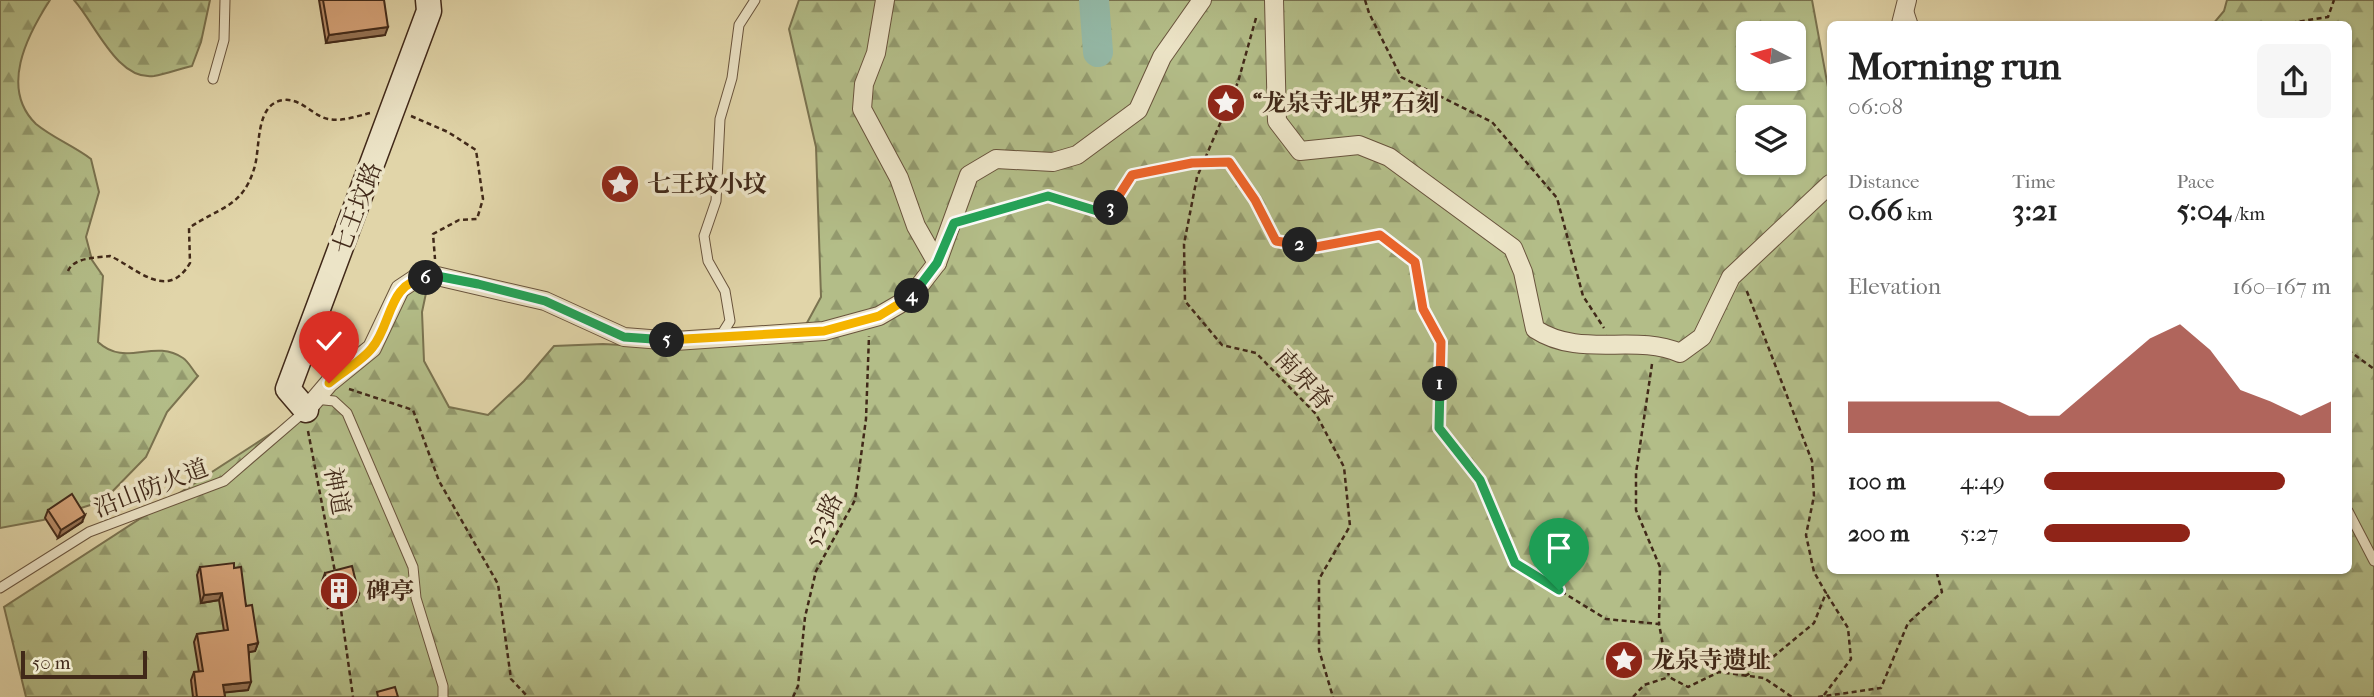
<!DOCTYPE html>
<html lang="en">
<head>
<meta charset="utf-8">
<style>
  body { margin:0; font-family:"IM FELL French Canon","Noto Serif SC",serif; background:#f6f6f6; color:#222; height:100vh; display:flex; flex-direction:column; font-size:26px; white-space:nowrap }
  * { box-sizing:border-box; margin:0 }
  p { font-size:23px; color:#767676 }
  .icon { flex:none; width:38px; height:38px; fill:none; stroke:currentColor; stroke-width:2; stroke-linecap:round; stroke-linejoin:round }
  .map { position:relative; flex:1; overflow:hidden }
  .side { position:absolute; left:1827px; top:21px; width:525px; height:553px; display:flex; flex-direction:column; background:#fff; border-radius:10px; box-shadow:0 2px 5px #0004 }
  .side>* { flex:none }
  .needle { width:46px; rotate:276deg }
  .controls { position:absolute; left:1736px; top:21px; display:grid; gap:14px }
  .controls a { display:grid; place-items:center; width:70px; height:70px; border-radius:10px; background:#fff; box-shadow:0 2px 5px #0004; font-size:35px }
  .scale { position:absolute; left:21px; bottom:18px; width:126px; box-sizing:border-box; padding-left:7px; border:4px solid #412919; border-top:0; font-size:19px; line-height:24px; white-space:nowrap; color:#412919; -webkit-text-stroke:5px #ece4c7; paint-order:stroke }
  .pin { position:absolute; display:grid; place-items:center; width:60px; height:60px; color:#fff; margin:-72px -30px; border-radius:50% 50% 50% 0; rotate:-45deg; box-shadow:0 0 7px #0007 }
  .pin .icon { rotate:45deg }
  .km { position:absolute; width:35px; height:35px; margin:-18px; border-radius:50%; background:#222; color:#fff; font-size:19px; line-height:35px; text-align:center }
  .round { display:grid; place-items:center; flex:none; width:74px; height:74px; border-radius:10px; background:#f6f6f6 }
  .headline { display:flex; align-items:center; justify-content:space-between; height:119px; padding:0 21px }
  h1 { font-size:38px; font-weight:800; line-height:52px }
  .figures { display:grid; grid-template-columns:repeat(3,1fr); gap:10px; height:119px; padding:7px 21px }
  .figures div { display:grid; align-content:center }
  .figures b { font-size:30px; font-weight:800 }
  .figures small { font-size:19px; font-weight:400 }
  .figures p { font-size:19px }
  .chart { height:196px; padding:14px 21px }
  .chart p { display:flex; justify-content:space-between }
  .chart svg { width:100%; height:126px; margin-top:7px; fill:#8f2418; opacity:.7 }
  ul { padding:0 21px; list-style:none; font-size:23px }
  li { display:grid; grid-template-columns:112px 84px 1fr; align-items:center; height:52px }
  li i { height:18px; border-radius:9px; background:#8f2418 }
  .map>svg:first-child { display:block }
  .forest { fill:url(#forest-firs); stroke:#7a7350; stroke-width:2; fill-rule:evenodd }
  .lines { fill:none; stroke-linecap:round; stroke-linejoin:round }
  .river { stroke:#94b9a7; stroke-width:30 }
  .lane-casing { stroke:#69543d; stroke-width:11 }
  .street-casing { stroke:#69543d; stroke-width:20 }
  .secondary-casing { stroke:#412919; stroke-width:27 }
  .path { stroke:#412919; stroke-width:2.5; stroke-dasharray:5 3.5; stroke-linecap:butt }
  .lane { stroke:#ece4c7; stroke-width:9 }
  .street { stroke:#ece4c7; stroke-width:18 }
  .secondary { stroke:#ece4c7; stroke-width:24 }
  .wall { fill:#b98d69; stroke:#412919; stroke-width:2 }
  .shaded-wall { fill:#967355; stroke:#412919; stroke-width:2 }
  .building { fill:#d7a47a; stroke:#412919; stroke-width:2 }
  .split-1-casing { stroke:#fff; stroke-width:14 }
  .split-2-casing { stroke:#fff; stroke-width:14 }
  .split-3-casing { stroke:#fff; stroke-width:14 }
  .split-4-casing { stroke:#fff; stroke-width:14 }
  .split-5-casing { stroke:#fff; stroke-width:14 }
  .split-6-casing { stroke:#fff; stroke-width:14 }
  .split-7-casing { stroke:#fff; stroke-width:14 }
  .split-1 { stroke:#22a559; stroke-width:9 }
  .split-2 { stroke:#f0652b; stroke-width:9 }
  .split-3 { stroke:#f0652b; stroke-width:9 }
  .split-4 { stroke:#22a559; stroke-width:9 }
  .split-5 { stroke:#f5b400; stroke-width:9 }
  .split-6 { stroke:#22a559; stroke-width:9 }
  .split-7 { stroke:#f5b400; stroke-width:9 }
  .labels { text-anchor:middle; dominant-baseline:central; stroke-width:7; stroke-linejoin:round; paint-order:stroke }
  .poi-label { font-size:24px; font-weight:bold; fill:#412919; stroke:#ece4c7; text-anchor:start }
  .street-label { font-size:24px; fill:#412919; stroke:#ece4c7 }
</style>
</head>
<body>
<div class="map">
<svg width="2374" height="697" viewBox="0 0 2374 697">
  <defs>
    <pattern id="forest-firs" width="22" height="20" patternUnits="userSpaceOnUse" patternTransform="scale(1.75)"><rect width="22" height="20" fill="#b3bd88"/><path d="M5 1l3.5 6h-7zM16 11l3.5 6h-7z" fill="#939a6e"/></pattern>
  </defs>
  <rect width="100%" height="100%" fill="#e1d5a9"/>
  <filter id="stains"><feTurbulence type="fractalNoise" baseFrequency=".00286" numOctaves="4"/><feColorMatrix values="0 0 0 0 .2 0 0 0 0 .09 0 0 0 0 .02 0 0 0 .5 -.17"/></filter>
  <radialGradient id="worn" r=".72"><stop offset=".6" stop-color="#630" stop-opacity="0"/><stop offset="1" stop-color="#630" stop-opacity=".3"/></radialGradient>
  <g class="forest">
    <path d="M0 0H50C26 37 0 89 36 124 53 138 74 146 91 159L99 192 86 237 92 260 103 276 98 342C126 368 153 338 183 358 189 362 193 371 198 376L167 412 146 457 103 501 43 520 0 528Z"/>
    <path d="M74 0H210L201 42 192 66C179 69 166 74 154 76 117 81 95 23 74 0Z"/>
    <path d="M799 0H1812L1830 98V570H2348V24H2213L2224 11 2227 0H2374V697H26L4 607 275 431 299 421 373 341 400 296 429 279 422 312 424 361 449 407 488 415 524 381 554 346 603 344 679 348 802 332 821 297 816 147 789 29ZM1748 33H1794V79H1748ZM1748 117H1794V163H1748Z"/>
  </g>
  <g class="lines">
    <polyline class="river" points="1094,0 1098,52"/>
    <g class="lane-casing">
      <g id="lane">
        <polyline points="1908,9 1913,24"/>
        <polyline points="213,79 224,40 225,0"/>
        <polyline points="720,337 730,321 725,291 708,261 704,236 716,201 720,119 732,78 739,25 755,0"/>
        <polyline points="315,399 334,401 347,413 413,567 416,598 443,686 443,697"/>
        <polyline points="2348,511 2374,561"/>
        <polyline points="0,588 89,532 224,481 304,412"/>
      </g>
    </g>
    <g class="street-casing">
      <g id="street">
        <polyline points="885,0 876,53 864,84 862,109 899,178 916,226 937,263"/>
        <path d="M1274 0 1277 121 1300 151 1359 145 1389 157 1513 248 1523 272 1535 329C1581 359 1634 333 1680 353L1702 337 1731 277 1830 184"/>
        <polyline points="1901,24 1907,0"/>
        <polyline points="306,410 329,383 372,348 400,289 415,279 437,276 545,301 624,337 675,341 824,331 879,316 910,298 937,263 969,175 996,159 1053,162 1077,155 1138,110 1162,57 1202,0"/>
      </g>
    </g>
    <g class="secondary-casing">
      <polyline id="secondary" points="306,410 288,389 429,11 428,0"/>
    </g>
    <g class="path">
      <polyline points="1365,0 1369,13 1401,77 1492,122 1557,198 1583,296 1604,328"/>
      <polyline points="1256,18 1238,82 1197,177 1184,244 1185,301 1222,345 1256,353 1316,414 1344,467 1350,526 1319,579 1319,650 1333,697"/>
      <polyline points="2283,24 2328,17 2334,0"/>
      <polyline points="411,116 448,132 476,150 483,199 477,219 459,220 433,234 435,259"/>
      <polyline points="972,218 1048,196 1107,214 1132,175 1192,163 1229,162 1255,200 1276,241 1316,247 1380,235 1415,262 1423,309 1441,342 1439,428 1480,479 1515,563 1606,619 1659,624 1669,677 1688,687 1719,672 1764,678 1792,697"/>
      <path d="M68 271C74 257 96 258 110 256 134 266 167 303 190 263L189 228C219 207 242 208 254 169 261 149 254 103 284 100 301 98 313 116 328 119 342 122 357 116 370 113"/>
      <polyline points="2348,350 2374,369"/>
      <polyline points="1652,364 1636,473 1636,510 1660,567 1659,624"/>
      <polyline points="349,389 413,410 439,481 498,584 511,679 528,697"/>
      <polyline points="2348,420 2348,424"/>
      <polyline points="308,431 335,572"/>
      <polyline points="340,603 353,697"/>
      <polyline points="1745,676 1761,667 1814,623 1826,593 1814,572 1806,535 1814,496 1812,461 1746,289"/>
      <polyline points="1824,695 1851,659 1848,628 1826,593"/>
      <polyline points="793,697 798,686 805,617 816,571 855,500 866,419 869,336"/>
      <polyline points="1633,697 1644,685 1669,677"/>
      <polyline points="1818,697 1881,688 1908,623 1942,592 1936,570"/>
    </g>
    <use href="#lane" class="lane"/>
    <use href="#street" class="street"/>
    <use href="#secondary" class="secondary"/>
  </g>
  <g class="wall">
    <polygon points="319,0 384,0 385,35 326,43"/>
    <polygon points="48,510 82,522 58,538 45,518"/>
    <polygon points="200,567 234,568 258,643 255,651 249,652 248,690 224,692 225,697 193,697 191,680 194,672 199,672 194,642 197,634 224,631 219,600 201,603 197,575"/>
    <polygon points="325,573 359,594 356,602 328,608 322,581"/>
  </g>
  <g class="shaded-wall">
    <polygon points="388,27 385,35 326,43 329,35"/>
    <polygon points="85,515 82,522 58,538 61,530"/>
    <polygon points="222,593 219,600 201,603 204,595"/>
    <polygon points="359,594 356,602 328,608 331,601"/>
    <polygon points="258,643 255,651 245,653 248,645"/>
    <polygon points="251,682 248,690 220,693 223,685"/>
  </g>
  <g class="building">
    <polygon points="323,0 384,0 388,27 329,35"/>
    <polygon points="72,494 85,515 61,530 48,510"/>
    <polygon points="234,563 234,568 241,567 246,606 252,605 258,643 248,645 251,682 223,685 225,697 197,697 194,672 203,671 197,634 228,630 222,593 204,595 200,567"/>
    <polygon points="352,566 359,594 331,601 325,573"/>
    <polygon points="395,687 398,697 378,697 377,692"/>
  </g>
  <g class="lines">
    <g class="split-1-casing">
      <polyline id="split-1" points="1440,384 1439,428 1480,480 1515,563 1559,590"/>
    </g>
    <g class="split-2-casing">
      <polyline id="split-2" points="1300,245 1316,247 1380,235 1415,262 1423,309 1441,342 1440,384"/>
    </g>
    <g class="split-3-casing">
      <polyline id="split-3" points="1111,208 1132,175 1192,163 1229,162 1255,200 1276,241 1300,245"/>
    </g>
    <g class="split-4-casing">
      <polyline id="split-4" points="912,296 937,263 954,223 1048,196 1107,214 1111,208"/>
    </g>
    <g class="split-5-casing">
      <polyline id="split-5" points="667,340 824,331 879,316 912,296"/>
    </g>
    <g class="split-6-casing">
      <polyline id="split-6" points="426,278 437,276 478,284 545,301 624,337 667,340"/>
    </g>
    <g class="split-7-casing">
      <path id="split-7" d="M329 383C342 372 362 361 372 348 392 324 388 282 426 278"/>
    </g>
    <use href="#split-1" class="split-1"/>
    <use href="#split-2" class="split-2"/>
    <use href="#split-3" class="split-3"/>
    <use href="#split-4" class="split-4"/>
    <use href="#split-5" class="split-5"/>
    <use href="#split-6" class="split-6"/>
    <use href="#split-7" class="split-7"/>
  </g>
  <defs>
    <g id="sight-disc" transform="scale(2.0125)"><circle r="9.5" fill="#8f2418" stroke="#ece4c7"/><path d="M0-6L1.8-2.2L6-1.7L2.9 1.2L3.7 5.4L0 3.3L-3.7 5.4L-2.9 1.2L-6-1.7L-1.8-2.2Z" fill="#fff"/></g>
    <g id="building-disc" transform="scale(2.0125)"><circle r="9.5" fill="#8f2418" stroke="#ece4c7"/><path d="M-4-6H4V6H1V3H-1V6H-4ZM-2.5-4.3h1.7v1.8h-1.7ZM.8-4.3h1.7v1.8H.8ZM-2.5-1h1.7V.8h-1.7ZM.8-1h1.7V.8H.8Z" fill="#fff"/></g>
  </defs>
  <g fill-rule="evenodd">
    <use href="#sight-disc" x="1226" y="103"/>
    <use href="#sight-disc" x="620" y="184"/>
    <use href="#building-disc" x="339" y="591"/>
    <use href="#sight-disc" x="1624" y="660"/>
  </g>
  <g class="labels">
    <g class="poi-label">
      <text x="1253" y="103">“龙泉寺北界”石刻</text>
      <text x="647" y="184">七王坟小坟</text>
      <text x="366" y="591">碑亭</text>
      <text x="1651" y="660">龙泉寺遗址</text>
    </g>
    <g class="street-label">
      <text transform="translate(357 208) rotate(-69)">七王坟路</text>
      <text transform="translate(1304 380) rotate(48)">南界脊</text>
      <text transform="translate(151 488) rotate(-21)">沿山防火道</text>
      <text transform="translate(337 491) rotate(79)">神道</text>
      <text transform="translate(823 520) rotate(-63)">523路</text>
    </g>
  </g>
  <rect width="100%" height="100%" filter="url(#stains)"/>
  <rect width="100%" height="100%" fill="url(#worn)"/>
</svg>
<div class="controls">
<a><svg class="needle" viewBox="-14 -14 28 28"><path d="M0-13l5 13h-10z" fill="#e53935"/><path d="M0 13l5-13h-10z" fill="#767676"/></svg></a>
<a><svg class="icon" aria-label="layers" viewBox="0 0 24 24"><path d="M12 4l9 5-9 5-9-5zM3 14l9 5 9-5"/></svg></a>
</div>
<div class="scale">50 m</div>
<div class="pin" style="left:1559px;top:590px;background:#1e9e55"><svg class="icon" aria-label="arrive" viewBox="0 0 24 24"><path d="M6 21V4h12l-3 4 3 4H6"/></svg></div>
<div class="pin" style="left:329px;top:383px;background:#d93025"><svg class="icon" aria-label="check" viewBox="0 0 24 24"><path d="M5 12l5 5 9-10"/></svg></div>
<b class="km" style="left:1440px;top:384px">1</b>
<b class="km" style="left:1300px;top:245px">2</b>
<b class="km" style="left:1111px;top:208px">3</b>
<b class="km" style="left:912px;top:296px">4</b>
<b class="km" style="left:667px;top:340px">5</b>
<b class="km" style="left:426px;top:278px">6</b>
<section class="side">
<div class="headline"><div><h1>Morning run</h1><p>06:08</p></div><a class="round"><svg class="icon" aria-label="share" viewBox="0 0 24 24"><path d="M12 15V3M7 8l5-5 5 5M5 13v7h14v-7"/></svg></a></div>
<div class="figures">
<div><p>Distance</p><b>0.66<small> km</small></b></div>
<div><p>Time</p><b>3:21</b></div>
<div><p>Pace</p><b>5:04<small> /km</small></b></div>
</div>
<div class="chart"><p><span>Elevation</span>160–167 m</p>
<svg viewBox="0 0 160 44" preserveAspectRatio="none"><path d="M0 44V33L10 33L20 33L30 33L40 33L50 33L60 38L70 38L80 29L90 20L100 11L110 6L120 15L130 29L140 33L150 38L160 33V44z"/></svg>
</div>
<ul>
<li><b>100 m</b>4:49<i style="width:84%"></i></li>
<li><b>200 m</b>5:27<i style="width:51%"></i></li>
</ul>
</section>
</div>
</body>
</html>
